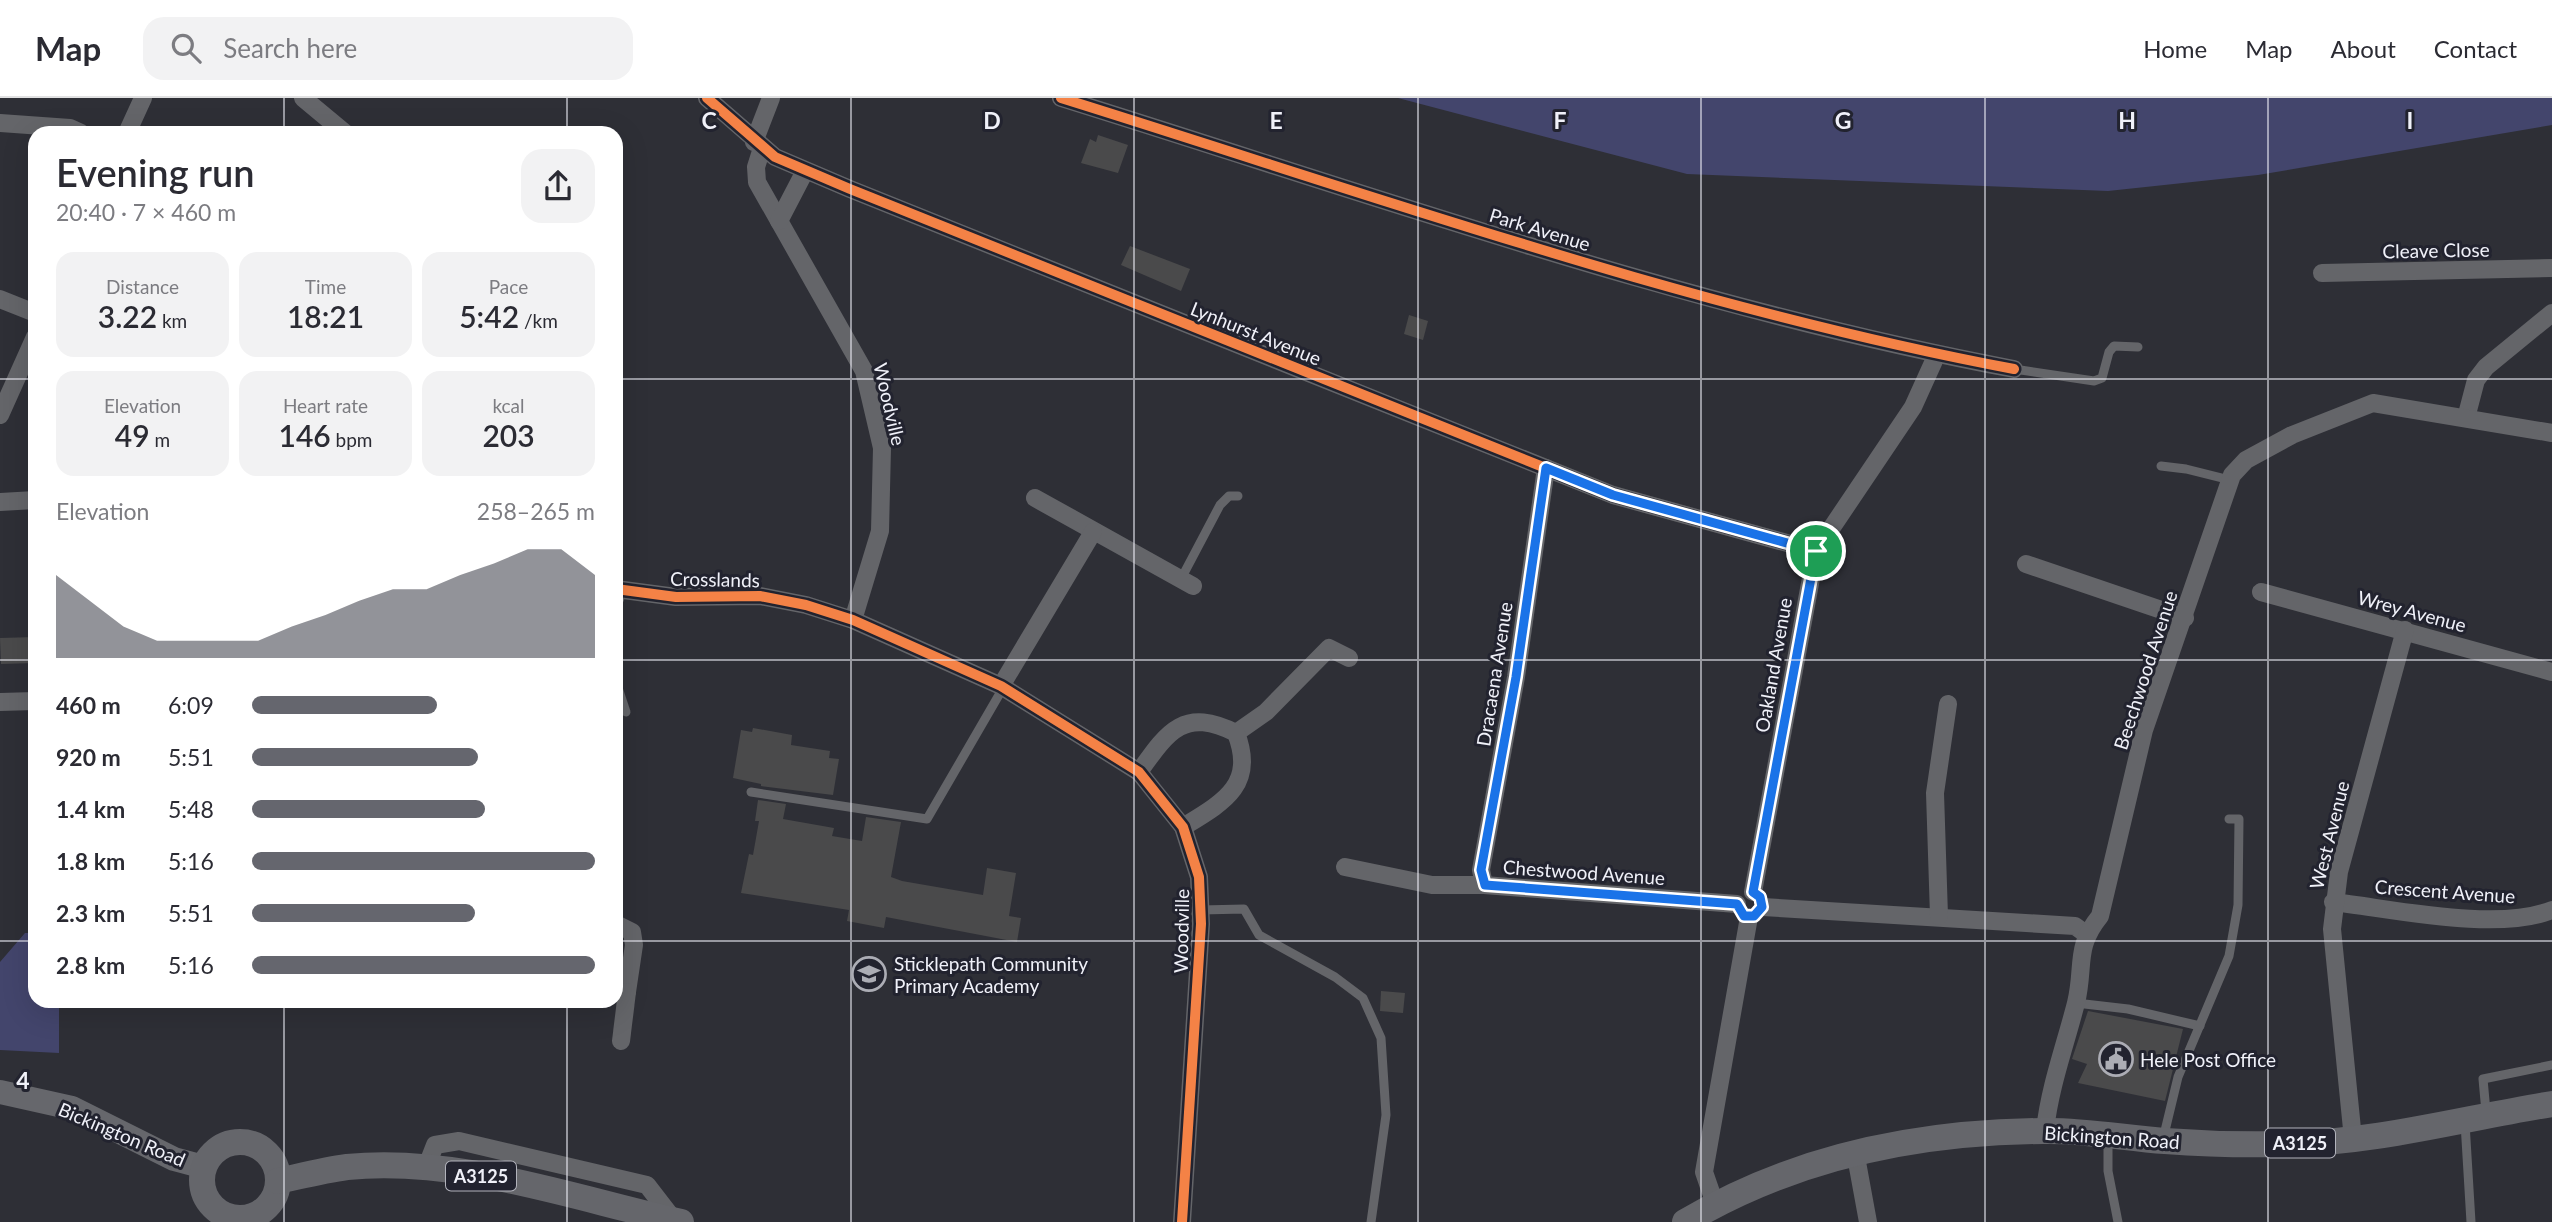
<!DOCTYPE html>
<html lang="en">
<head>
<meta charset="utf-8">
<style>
  body { margin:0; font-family:Lato,sans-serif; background:#f2f2f3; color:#2b2b33; height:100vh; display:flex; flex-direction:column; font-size:26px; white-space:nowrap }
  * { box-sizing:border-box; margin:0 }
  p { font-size:23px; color:#7c7c81 }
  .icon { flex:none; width:38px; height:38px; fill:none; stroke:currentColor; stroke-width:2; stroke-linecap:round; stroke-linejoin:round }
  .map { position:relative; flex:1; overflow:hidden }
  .drawer { position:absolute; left:28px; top:28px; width:595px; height:882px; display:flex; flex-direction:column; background:#fff; border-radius:21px; box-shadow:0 7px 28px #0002 }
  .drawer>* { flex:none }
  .pin { position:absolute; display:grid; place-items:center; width:60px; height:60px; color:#fff; margin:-30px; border:4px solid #fff; border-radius:50%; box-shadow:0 2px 7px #0007 }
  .round { display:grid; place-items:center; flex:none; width:74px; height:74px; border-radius:21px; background:#f2f2f3 }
  .overview { display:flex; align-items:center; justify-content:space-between; height:119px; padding:0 28px }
  h1 { font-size:38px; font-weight:600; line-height:52px }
  .figures { display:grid; grid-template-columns:repeat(3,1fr); gap:10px; height:119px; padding:7px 28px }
  .figures div { display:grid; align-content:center; border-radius:18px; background:#f2f2f3; text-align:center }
  .figures b { font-size:30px; font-weight:600 }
  .figures small { font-size:19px; font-weight:400 }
  .figures p { font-size:19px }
  .chart { height:196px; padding:14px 28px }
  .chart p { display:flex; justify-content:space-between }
  .chart svg { width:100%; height:126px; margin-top:7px; fill:#65666e; opacity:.7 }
  ul { padding:0 28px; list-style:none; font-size:23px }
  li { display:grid; grid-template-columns:112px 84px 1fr; align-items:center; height:52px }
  li i { height:18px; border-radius:9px; background:#65666e }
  header { display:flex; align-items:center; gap:42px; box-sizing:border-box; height:98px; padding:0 35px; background:#fff; border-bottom:2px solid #e1e1e2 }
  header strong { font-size:33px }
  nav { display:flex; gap:38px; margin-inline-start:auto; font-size:24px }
  .search { width:490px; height:63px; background:#f2f2f3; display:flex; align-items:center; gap:18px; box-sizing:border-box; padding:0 24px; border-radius:21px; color:#7c7c81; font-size:26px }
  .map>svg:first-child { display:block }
  .green { fill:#43456c }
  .building { fill:#4a4a4b }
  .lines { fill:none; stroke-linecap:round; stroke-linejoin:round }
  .lane { stroke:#646569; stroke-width:9 }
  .street { stroke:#646569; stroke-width:18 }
  .secondary { stroke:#66676c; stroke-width:24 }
  .primary { stroke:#65666b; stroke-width:26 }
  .cycleway-casing { stroke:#22232f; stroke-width:15 }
  .cycleway { stroke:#f48246; stroke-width:10 }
  .route-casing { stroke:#fff; stroke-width:14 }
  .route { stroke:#1a73e8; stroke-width:9 }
  .grid { fill:none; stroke:#f0f1f9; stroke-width:2; stroke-opacity:0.55 }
  .labels { text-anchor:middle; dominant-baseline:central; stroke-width:6; stroke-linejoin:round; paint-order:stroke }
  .shield { fill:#22232f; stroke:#b2b3bc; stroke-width:2 }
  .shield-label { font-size:18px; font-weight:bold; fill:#f0f1f9 }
  .street-label { font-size:19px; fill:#f0f1f9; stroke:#22232f }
  .poi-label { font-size:19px; fill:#f0f1f9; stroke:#22232f; text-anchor:start }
  .grid-label { font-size:23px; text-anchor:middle; font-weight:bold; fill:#f0f1f9; stroke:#22232f; stroke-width:6; stroke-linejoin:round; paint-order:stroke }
</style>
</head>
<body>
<header>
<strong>Map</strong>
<div class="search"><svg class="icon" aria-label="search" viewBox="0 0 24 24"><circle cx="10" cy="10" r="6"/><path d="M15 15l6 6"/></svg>Search here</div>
<nav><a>Home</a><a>Map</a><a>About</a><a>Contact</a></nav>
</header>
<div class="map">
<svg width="2552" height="1124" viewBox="0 0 2552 1124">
  <rect width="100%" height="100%" fill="#2e2f36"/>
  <g class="green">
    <polygon points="1398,0 2552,0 2552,27 2258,77 2108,93 1687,76"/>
    <polygon points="25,835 35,835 35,903 59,903 59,955 0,952 0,864"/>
  </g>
  <g class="building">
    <polygon points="1098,37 1128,47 1118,75 1081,65 1090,41 1096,44"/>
    <polygon points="1130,148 1190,171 1181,193 1121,167"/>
    <polygon points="1409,217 1428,223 1423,242 1404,236"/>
    <polygon points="35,539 35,565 1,566 0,540"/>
    <polygon points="753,630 792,637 791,647 830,653 829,660 839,661 833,697 761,688 761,686 733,680 741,632 752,634"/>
    <polygon points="758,702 786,706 783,721 834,730 832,738 862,743 866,719 901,724 891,779 902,783 983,797 987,770 1016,775 1009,818 1021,820 1017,844 886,819 884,830 847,823 849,812 741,795 749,756 753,757 759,723 755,723"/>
    <polygon points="1381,893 1405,895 1403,915 1380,913"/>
    <polygon points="2088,913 2183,931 2165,1003 2078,985 2087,966 2072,961"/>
  </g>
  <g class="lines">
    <g class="lane">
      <polyline points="2014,271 2094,283 2102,280 2109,254 2114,248 2138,249"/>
      <polyline points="2161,368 2186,371 2230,382"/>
      <polyline points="1181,481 1220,407 1229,398 1238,398"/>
      <polyline points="616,510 623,492"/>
      <polyline points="616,584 626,614"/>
      <polyline points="751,694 927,721 1003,590"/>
      <polyline points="1201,812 1244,811 1259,837 1335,879 1363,900 1381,940 1386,1017 1371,1124"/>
      <polyline points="2076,905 2128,911 2200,928"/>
      <polyline points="2486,1014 2483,981 2552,967"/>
      <polyline points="2465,1025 2471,1124"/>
      <polyline points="2108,1039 2108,1073 2118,1124"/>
      <polyline points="2163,1041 2178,979 2229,858 2238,807 2239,721 2229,721"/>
    </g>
    <g class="street">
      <polyline points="303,0 345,35"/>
      <polyline points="707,0 775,59 850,91 1613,397 1816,453"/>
      <path d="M1061 0C1376 98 1689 210 2014 271"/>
      <polyline points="0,25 70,30 81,35"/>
      <polyline points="127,35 143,0"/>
      <polyline points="754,44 771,0"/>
      <polyline points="762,50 756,69 757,84 864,273 882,350 880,433 853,522"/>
      <polyline points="779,123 805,73"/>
      <polyline points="2322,175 2552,170"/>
      <polyline points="0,201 35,215"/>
      <polyline points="0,317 35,239"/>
      <polyline points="2466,320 2476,282 2486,269 2552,215"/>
      <polyline points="1035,400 1193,488"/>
      <polyline points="0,404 35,402"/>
      <polyline points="2026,466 2185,520"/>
      <polyline points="616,491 676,499 760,498 806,507 853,522 1001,588 1139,674 1183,729 1199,779 1201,826 1182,1124"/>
      <polyline points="2261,494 2552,574"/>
      <polyline points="1001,588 1093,434"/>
      <polyline points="0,604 35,603"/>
      <polyline points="1236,635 1266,614 1329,550 1349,560"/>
      <path d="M1139 674C1168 633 1184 609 1236 635 1256 687 1224 704 1183 729"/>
      <polyline points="1345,769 1432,787 1484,787 1737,806"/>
      <polyline points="1484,787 1481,772 1516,579 1546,370"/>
      <polyline points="1753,794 1816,453 1913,309 1937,256"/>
      <path d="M2333 804C2394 811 2497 834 2552 812"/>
      <polyline points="1763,809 2075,828 2086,836"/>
      <polyline points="1939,818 1935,695 1948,606"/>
      <polyline points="616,826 632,834 634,847 627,894 616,892"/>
      <polyline points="621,943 627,894"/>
      <path d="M2045 1032C2050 988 2065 948 2076 905 2085 868 2074 850 2100 818L2144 632 2232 377 2246 362 2292 337 2373 305 2552 335"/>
      <polyline points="2353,1041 2332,831 2339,774 2405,532"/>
      <polyline points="1855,1053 1868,1124"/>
      <polyline points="426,1070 435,1047 459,1043 647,1087 674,1122"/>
      <polyline points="1715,1106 1704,1074 1749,819"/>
    </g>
    <polyline class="secondary" points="0,994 72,1010 174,1061 204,1069"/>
    <g class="primary">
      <circle cx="240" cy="1082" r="38"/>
      <path d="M278 1083C301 1078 324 1072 347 1069 458 1058 573 1100 681 1124"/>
      <path d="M1685 1124C1794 1059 1917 1034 2043 1033 2084 1032 2124 1040 2165 1043 2205 1046 2245 1047 2286 1046 2375 1045 2465 1020 2552 1006"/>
    </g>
    <g class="cycleway-casing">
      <g id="cycleway">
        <polyline points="707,0 775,59 850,91 1613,397 1816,453"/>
        <path d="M1061 0C1376 98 1689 210 2014 271"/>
        <polyline points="616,491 676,499 760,498 806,507 853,522 1001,588 1139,674 1183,729 1199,779 1201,826 1182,1124"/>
      </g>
    </g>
    <use href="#cycleway" class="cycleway"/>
  </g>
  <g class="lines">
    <g class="route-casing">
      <polygon id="route" points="1546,370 1613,397 1816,453 1753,794 1760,799 1762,809 1754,818 1744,818 1737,806 1485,787 1481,772 1516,579"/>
    </g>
    <use href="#route" class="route"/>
  </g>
  <path class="grid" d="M284 0V35M567 0V35M851 0V1124M1134 0V1124M1418 0V1124M1701 0V1124M1985 0V1124M2268 0V1124M0 281H35M616 281H2552M0 562H35M616 562H2552M0 843H35M616 843H2552M284 903V1124M567 903V1124"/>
  <defs>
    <g id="school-ring" transform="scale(1.75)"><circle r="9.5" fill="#22232f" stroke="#acadb5" stroke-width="1.5"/><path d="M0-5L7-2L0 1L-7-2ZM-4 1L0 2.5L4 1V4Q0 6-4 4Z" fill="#acadb5"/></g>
    <g id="civic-ring" transform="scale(1.75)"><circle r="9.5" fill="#22232f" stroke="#acadb5" stroke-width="1.5"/><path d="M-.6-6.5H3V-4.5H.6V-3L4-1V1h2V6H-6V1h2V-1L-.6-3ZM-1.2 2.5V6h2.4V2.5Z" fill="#acadb5"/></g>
  </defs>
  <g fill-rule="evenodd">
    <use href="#school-ring" x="869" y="876"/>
    <use href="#civic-ring" x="2116" y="961"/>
  </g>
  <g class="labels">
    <g class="shield">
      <rect x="2265" y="1030.5" width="70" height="29" rx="5"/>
      <rect x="446" y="1063.5" width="70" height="29" rx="5"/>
    </g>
    <g class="shield-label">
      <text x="2300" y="1045">A3125</text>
      <text x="481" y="1078">A3125</text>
    </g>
    <g class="street-label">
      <text transform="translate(1540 131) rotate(17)">Park Avenue</text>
      <text transform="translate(2436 152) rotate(-1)">Cleave Close</text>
      <text transform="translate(1256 235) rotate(22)">Lynhurst Avenue</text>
      <text transform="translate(890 306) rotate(77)">Woodville</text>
      <text transform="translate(715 481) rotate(1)">Crosslands</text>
      <text transform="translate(2412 513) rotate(15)">Wrey Avenue</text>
      <text transform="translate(1773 567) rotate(-80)">Oakland Avenue</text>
      <text transform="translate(2145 572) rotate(-72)">Beechwood Avenue</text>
      <text transform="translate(1494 576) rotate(-81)">Dracaena Avenue</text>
      <text transform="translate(2329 737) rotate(-76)">West Avenue</text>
      <text transform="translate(1584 774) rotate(4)">Chestwood Avenue</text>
      <text transform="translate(2445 793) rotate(4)">Crescent Avenue</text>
      <text transform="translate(1181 833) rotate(-89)">Woodville</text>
      <text transform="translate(122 1036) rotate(23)">Bickington Road</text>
      <text transform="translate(2112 1039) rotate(4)">Bickington Road</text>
    </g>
    <g class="poi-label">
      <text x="894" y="865">Sticklepath Community<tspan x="894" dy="22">Primary Academy</tspan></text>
      <text x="2140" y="961">Hele Post Office</text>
    </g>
  </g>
  <g class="grid-label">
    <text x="709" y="31">C</text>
    <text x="992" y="31">D</text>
    <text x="1276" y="31">E</text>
    <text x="1560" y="31">F</text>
    <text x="1843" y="31">G</text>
    <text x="2127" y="31">H</text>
    <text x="2410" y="31">I</text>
    <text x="23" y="991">4</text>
  </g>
</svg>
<div class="pin" style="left:1816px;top:453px;background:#1e9e55"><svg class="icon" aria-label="arrive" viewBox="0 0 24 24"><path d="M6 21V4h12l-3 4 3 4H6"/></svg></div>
<section class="drawer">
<div class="overview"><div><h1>Evening run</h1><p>20:40 · 7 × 460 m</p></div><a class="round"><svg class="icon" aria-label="share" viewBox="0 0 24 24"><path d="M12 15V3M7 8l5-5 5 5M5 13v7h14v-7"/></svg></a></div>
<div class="figures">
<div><p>Distance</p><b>3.22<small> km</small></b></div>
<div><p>Time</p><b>18:21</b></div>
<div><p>Pace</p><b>5:42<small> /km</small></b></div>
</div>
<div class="figures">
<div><p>Elevation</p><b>49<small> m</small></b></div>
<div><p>Heart rate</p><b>146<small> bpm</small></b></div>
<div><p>kcal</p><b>203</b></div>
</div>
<div class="chart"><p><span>Elevation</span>258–265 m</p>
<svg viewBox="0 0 160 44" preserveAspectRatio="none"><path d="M0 44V15L10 24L20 33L30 38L40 38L50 38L60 38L70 33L80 29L90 24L100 20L110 20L120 15L130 11L140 6L150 6L160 15V44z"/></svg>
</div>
<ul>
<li><b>460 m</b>6:09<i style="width:54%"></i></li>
<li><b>920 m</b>5:51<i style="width:66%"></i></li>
<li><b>1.4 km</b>5:48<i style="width:68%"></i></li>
<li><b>1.8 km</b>5:16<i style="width:100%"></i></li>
<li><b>2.3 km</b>5:51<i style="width:65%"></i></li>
<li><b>2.8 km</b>5:16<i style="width:100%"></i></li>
</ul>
</section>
</div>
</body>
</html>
